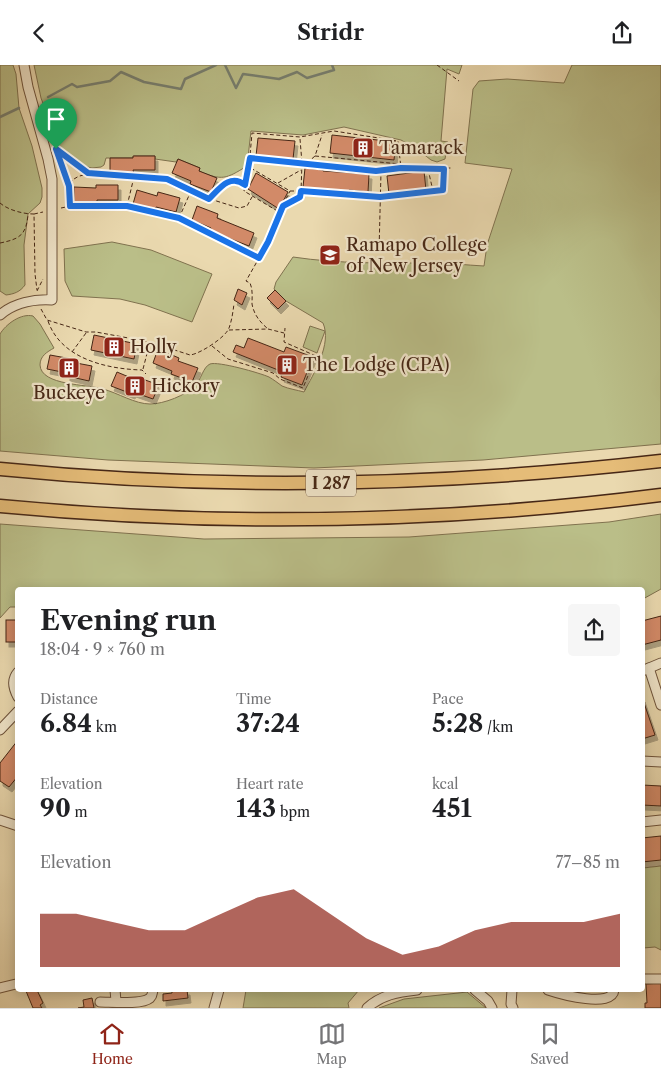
<!DOCTYPE html>
<html lang="en">
<head>
<meta charset="utf-8">
<style>
  body { margin:0; font-family:"Libre Caslon Text",serif; background:#f6f6f6; color:#202124; height:100vh; display:flex; flex-direction:column; font-size:19px; white-space:nowrap }
  * { box-sizing:border-box; margin:0 }
  p { font-size:16px; color:#757577 }
  .icon { flex:none; width:28px; height:28px; fill:none; stroke:currentColor; stroke-width:2; stroke-linecap:round; stroke-linejoin:round }
  .map { position:relative; flex:1; overflow:hidden }
  .sheet { position:absolute; left:15px; top:522px; width:630px; height:405px; display:flex; flex-direction:column; background:#fff; border-radius:5px; box-shadow:0 2px 12px #0003 }
  .sheet>* { flex:none }
  .pin { position:absolute; display:grid; place-items:center; width:42px; height:42px; color:#fff; margin:-51px -21px; border-radius:50% 50% 50% 0; rotate:-45deg; box-shadow:0 0 5px #0007 }
  .pin .icon { rotate:45deg }
  .round { display:grid; place-items:center; flex:none; width:52px; height:52px; border-radius:5px; background:#f6f6f6 }
  .headline { display:flex; align-items:center; justify-content:space-between; height:85px; padding:0 25px }
  h1 { font-size:28px; font-weight:700; line-height:38px }
  .stats { display:grid; grid-template-columns:repeat(3,1fr); gap:8px; height:85px; padding:5px 25px }
  .stats div { display:grid; align-content:center }
  .stats b { font-size:25px; font-weight:700 }
  .stats small { font-size:14px; font-weight:400 }
  .stats p { font-size:14px }
  .chart { height:140px; padding:10px 25px }
  .chart p { display:flex; justify-content:space-between }
  .chart svg { width:100%; height:90px; margin-top:5px; fill:#8f2418; opacity:.7 }
  header { display:flex; justify-content:space-between; align-items:center; height:65px; padding:0 25px; background:#fff; font-size:22px; font-weight:700 }
  .tab-bar { display:flex; justify-content:space-around; align-items:center; height:70px; border-top:1px solid #e0e0e0; background:#fff; font-size:14px; color:#757577 }
  .tab-bar a { display:grid; justify-items:center; gap:2px }
  .tab-bar .current { color:#8f2418 }
  .map>svg:first-child { display:block }
  .green { fill:#babe88; stroke:#80724f }
  .lines { fill:none; stroke-linecap:round; stroke-linejoin:round }
  .stream { stroke:#777f70; stroke-width:2.5 }
  .building { fill:#d28a67; stroke:#462716; filter:url(#shadow) }
  .minor-casing { stroke:#6f543c; stroke-width:11 }
  .highway-casing { stroke:#462716; stroke-width:15 }
  .path { stroke:#462716; stroke-width:1; stroke-dasharray:4 2.5; stroke-linecap:butt }
  .minor { stroke:#f1e6cb; stroke-width:9 }
  .highway { stroke:#e5bc78; stroke-width:12 }
  .route-casing { stroke:#fff; stroke-width:10 }
  .route { stroke:#1a73e8; stroke-width:6 }
  .labels { text-anchor:middle; dominant-baseline:central; stroke-width:4.5; stroke-linejoin:round; paint-order:stroke }
  .shield { fill:#f1e6cb; stroke:#79604c; stroke-width:1 }
  .shield-label { font-size:16px; font-weight:bold; fill:#462716 }
  .poi-label { font-size:18px; fill:#462716; stroke:#f1e6cb; text-anchor:start }
</style>
</head>
<body>
<header><svg class="icon" aria-label="back" viewBox="0 0 24 24"><path d="M15 5l-7 7 7 7"/></svg>Stridr<svg class="icon" aria-label="share" viewBox="0 0 24 24"><path d="M12 15V3M7 8l5-5 5 5M5 13v7h14v-7"/></svg></header>
<div class="map">
<svg width="661" height="943" viewBox="0 0 661 943">
  <defs>
    <filter id="shadow"><feDropShadow dx="3" dy="5" stdDeviation="0" flood-color="#0004"/></filter>
  </defs>
  <rect width="100%" height="100%" fill="#ead9af"/>
  <filter id="stains"><feTurbulence type="fractalNoise" baseFrequency=".004" numOctaves="4"/><feColorMatrix values="0 0 0 0 .2 0 0 0 0 .09 0 0 0 0 .02 0 0 0 .5 -.17"/></filter>
  <radialGradient id="worn" r=".72"><stop offset=".6" stop-color="#630" stop-opacity="0"/><stop offset="1" stop-color="#630" stop-opacity=".3"/></radialGradient>
  <g class="green">
    <path d="M0 0H13L16 9 19 43 32 81 42 123V132L40 138 28 149 24 180 25 220C20 227 14 229 6 230L0 226Z"/>
    <path d="M34 0H462L459 9 447 4 441 76 448 77 445 94 437 97 431 95 417 84 401 75 344 62 303 70 251 66 247 101C226 114 222 116 199 106L200 103 178 94 176 97 155 94V91H134L133 93H106L104 100 101 102 92 103 83 101 59 81 41 33Z"/>
    <path d="M572 0H661V379L483 395 314 403 108 395 0 386V269C6 259 21 248 33 251L40 259 54 283C47 287 40 291 40 300 41 321 88 319 103 324 118 328 135 339 150 339 164 339 186 330 195 321 201 315 203 302 210 299 218 296 260 308 269 312 274 315 278 318 282 321 289 324 297 325 304 327 314 308 332 279 323 258L286 236 274 224 276 217 293 192C340 199 382 198 429 198 448 198 466 200 484 201L487 180 512 104 465 98 473 24 479 16 507 14 564 18Z"/>
    <polygon points="112,177 151,185 212,209 192,257 145,240 120,234 72,231 65,216 64,184"/>
    <polygon points="310,261 325,266 317,288 303,282"/>
    <polygon points="661,449 661,524 643,534 642,525 18,525 17,542 10,542 0,553 0,459 204,474 409,472 609,457"/>
    <polygon points="661,801 661,885 655,882 643,883 643,803"/>
    <polygon points="246,925 359,925 348,938 349,943 243,943"/>
    <polygon points="467,927 486,943 379,943 404,934"/>
  </g>
  <g class="lines">
    <g class="stream">
      <polyline points="225,0 236,23 243,9 279,14 297,7 307,13 334,5 332,0"/>
      <polyline points="48,32 72,19 77,22 110,16 121,7 144,17 181,24 185,14 216,0"/>
      <polyline points="0,52 19,43"/>
    </g>
  </g>
  <g class="building">
    <polygon points="332,70 396,77 394,95 330,88"/>
    <polygon points="258,73 295,76 293,94 256,91"/>
    <polygon points="133,91 155,91 155,105 133,105 134,108 110,108 110,93 133,93"/>
    <polygon points="178,94 200,103 199,106 217,113 211,127 190,119 191,116 172,108"/>
    <polygon points="305,103 323,105 323,106 369,109 368,127 349,125 349,127 303,122"/>
    <polygon points="424,106 426,125 389,129 387,111"/>
    <polygon points="256,108 288,127 279,144 248,124"/>
    <polygon points="96,120 118,120 118,135 97,135 97,137 74,137 74,122 96,123"/>
    <polygon points="137,125 157,131 158,127 180,133 176,147 156,142 155,145 133,139"/>
    <polygon points="197,141 218,149 217,153 254,168 249,181 210,166 211,163 192,155"/>
    <polygon points="238,224 247,228 242,240 234,235"/>
    <polygon points="275,225 286,236 278,244 267,233"/>
    <polygon points="94,270 137,279 134,294 91,285"/>
    <polygon points="248,273 284,287 286,282 313,292 302,320 281,312 283,307 233,287 236,280 244,283"/>
    <polygon points="158,284 179,293 178,296 198,303 192,317 171,309 172,306 153,298"/>
    <polygon points="50,290 72,294 71,297 92,301 89,316 67,311 67,308 47,304"/>
    <polygon points="117,307 136,315 137,312 159,320 153,334 133,327 132,329 111,321"/>
    <polygon points="661,551 661,575 642,580 642,556"/>
    <rect x="6" y="555" width="12" height="22"/>
    <polygon points="642,632 655,670 642,674"/>
    <polygon points="18,675 18,711 9,722 0,716 0,698"/>
    <polygon points="642,720 661,721 661,741 642,740"/>
    <polygon points="661,771 661,795 642,797 642,773"/>
    <polygon points="661,918 661,943 645,943 645,938 647,938 646,919"/>
    <polygon points="24,925 37,925 43,938 40,940 42,943 33,943 26,926"/>
    <polygon points="172,925 187,925 188,933 163,936 163,929 172,928"/>
    <polygon points="92,933 94,943 78,943 84,942 83,935"/>
  </g>
  <g class="lines">
    <g class="minor-casing">
      <g id="minor">
        <path d="M0 250C14 238 34 234 52 235V114L48 94 28 22 24 0"/>
        <polyline points="649,603 661,640"/>
        <polyline points="642,606 661,598"/>
        <path d="M18 607C11 615 13 623 18 632"/>
        <polyline points="0,665 18,646"/>
        <polyline points="642,696 661,697"/>
        <polyline points="0,755 18,761"/>
        <polyline points="642,757 661,755"/>
        <polyline points="642,914 661,914"/>
        <polyline points="0,923 16,919"/>
        <polyline points="115,925 116,936"/>
        <polyline points="475,925 488,936 492,943"/>
        <polyline points="512,925 511,939 513,943"/>
        <path d="M548 925C563 930 612 943 614 925"/>
        <path d="M100 937C111 937 142 940 150 933 153 930 152 928 153 925"/>
        <polyline points="214,943 219,925"/>
        <path d="M367 943C381 930 398 927 417 925"/>
      </g>
    </g>
    <g class="highway-casing">
      <g id="highway">
        <path d="M0 404C221 426 441 421 661 396"/>
        <path d="M0 441C220 462 442 458 661 430"/>
      </g>
    </g>
    <g class="path">
      <polyline points="437,0 459,16"/>
      <polyline points="50,68 69,121 70,141"/>
      <polyline points="56,85 87,108"/>
      <polyline points="315,91 400,99"/>
      <polyline points="251,93 302,98 300,74"/>
      <polyline points="307,98 315,91 322,70"/>
      <polyline points="249,102 252,68 300,72 334,66 398,76 401,103"/>
      <polyline points="444,103 443,125 380,132 301,126 302,98 381,107 401,103 451,103"/>
      <polyline points="428,104 433,126"/>
      <polyline points="278,118 301,105"/>
      <path d="M70 119C78 102 117 111 133 112"/>
      <polyline points="245,119 249,102 290,126 301,126 300,132 283,141 268,177 259,192"/>
      <polyline points="210,134 239,143 247,141 252,132"/>
      <path d="M0 138C8 145 23 149 34 149L35 209 37 225"/>
      <polyline points="283,140 290,126"/>
      <path d="M127 141 134 112 167 114 209 134C219 124 230 109 245 119L244 126 279 147"/>
      <path d="M61 143 71 141H127L179 153 259 193 246 216 250 218C253 225 252 232 252 239 254 250 260 257 268 264"/>
      <polyline points="34,149 43,147"/>
      <polyline points="179,153 191,126"/>
      <path d="M0 178C20 174 26 170 28 150"/>
      <polyline points="379,187 381,107"/>
      <polyline points="37,226 43,214"/>
      <path d="M41 244 47 255 86 267H96L150 277 190 290C200 289 226 272 229 263 232 255 233 246 234 239"/>
      <path d="M48 256C61 294 107 304 142 305L146 309"/>
      <polyline points="229,265 268,264 284,268"/>
      <polyline points="212,281 228,294 273,308 280,314 303,323 316,291 284,277 285,263"/>
      <polyline points="72,287 86,268"/>
      <polyline points="143,304 150,277"/>
    </g>
    <use href="#minor" class="minor"/>
    <use href="#highway" class="highway"/>
  </g>
  <g class="lines">
    <g class="route-casing">
      <path id="route" d="M56 84 88 108 167 114 209 134C219 124 230 108 245 120L250 93 376 106 401 103 444 104 443 125 380 132 301 126 300 132 283 141 268 177 259 193 179 153 127 141H70L69 121Z"/>
    </g>
    <use href="#route" class="route"/>
  </g>
  <defs>
    <g id="building-square" transform="scale(1.125)"><rect x="-9" y="-9" width="18" height="18" rx="4" fill="#8f2418" stroke="#f1e6cb"/><path d="M-4-6H4V6H1V3H-1V6H-4ZM-2.5-4.3h1.7v1.8h-1.7ZM.8-4.3h1.7v1.8H.8ZM-2.5-1h1.7V.8h-1.7ZM.8-1h1.7V.8H.8Z" fill="#fff"/></g>
    <g id="university-square" transform="scale(1.125)"><rect x="-9" y="-9" width="18" height="18" rx="4" fill="#8f2418" stroke="#f1e6cb"/><path d="M0-5L7-2L0 1L-7-2ZM-4 1L0 2.5L4 1V4Q0 6-4 4Z" fill="#fff"/></g>
  </defs>
  <g fill-rule="evenodd">
    <use href="#building-square" x="363" y="83"/>
    <use href="#university-square" x="330" y="190"/>
    <use href="#building-square" x="114" y="282"/>
    <use href="#building-square" x="287" y="300"/>
    <use href="#building-square" x="69" y="303"/>
    <use href="#building-square" x="135" y="321"/>
  </g>
  <g class="labels">
    <rect class="shield" x="306" y="404.5" width="50" height="27" rx="4"/>
    <g class="shield-label">
      <text x="331" y="418">I 287</text>
    </g>
    <g class="poi-label">
      <text x="379" y="83">Tamarack</text>
      <text x="346" y="180">Ramapo College<tspan x="346" dy="21">of New Jersey</tspan></text>
      <text x="130" y="282">Holly</text>
      <text x="303" y="300">The Lodge (CPA)</text>
      <text x="151" y="321">Hickory</text>
      <text x="69" y="328" text-anchor="middle">Buckeye</text>
    </g>
  </g>
  <rect width="100%" height="100%" filter="url(#stains)"/>
  <rect width="100%" height="100%" fill="url(#worn)"/>
</svg>
<div class="pin" style="left:56px;top:84px;background:#1e9e55"><svg class="icon" aria-label="arrive" viewBox="0 0 24 24"><path d="M6 21V4h12l-3 4 3 4H6"/></svg></div>
<section class="sheet">
<div class="headline"><div><h1>Evening run</h1><p>18:04 · 9 × 760 m</p></div><a class="round"><svg class="icon" aria-label="share" viewBox="0 0 24 24"><path d="M12 15V3M7 8l5-5 5 5M5 13v7h14v-7"/></svg></a></div>
<div class="stats">
<div><p>Distance</p><b>6.84<small> km</small></b></div>
<div><p>Time</p><b>37:24</b></div>
<div><p>Pace</p><b>5:28<small> /km</small></b></div>
</div>
<div class="stats">
<div><p>Elevation</p><b>90<small> m</small></b></div>
<div><p>Heart rate</p><b>143<small> bpm</small></b></div>
<div><p>kcal</p><b>451</b></div>
</div>
<div class="chart"><p><span>Elevation</span>77–85 m</p>
<svg viewBox="0 0 160 44" preserveAspectRatio="none"><path d="M0 44V18L10 18L20 22L30 26L40 26L50 18L60 10L70 6L80 18L90 30L100 38L110 34L120 26L130 22L140 22L150 22L160 18V44z"/></svg>
</div>
</section>
</div>
<nav class="tab-bar">
<a class="current"><svg class="icon" aria-label="home" viewBox="0 0 24 24"><path d="M3 11l9-7 9 7M6 9v11h12V9"/></svg>Home</a>
<a><svg class="icon" aria-label="map" viewBox="0 0 24 24"><path d="M3 6l6-2 6 2 6-2v14l-6 2-6-2-6 2zM9 4v14M15 6v14"/></svg>Map</a>
<a><svg class="icon" aria-label="saved" viewBox="0 0 24 24"><path d="M7 4h10v16l-5-4-5 4z"/></svg>Saved</a>
</nav>
</body>
</html>
